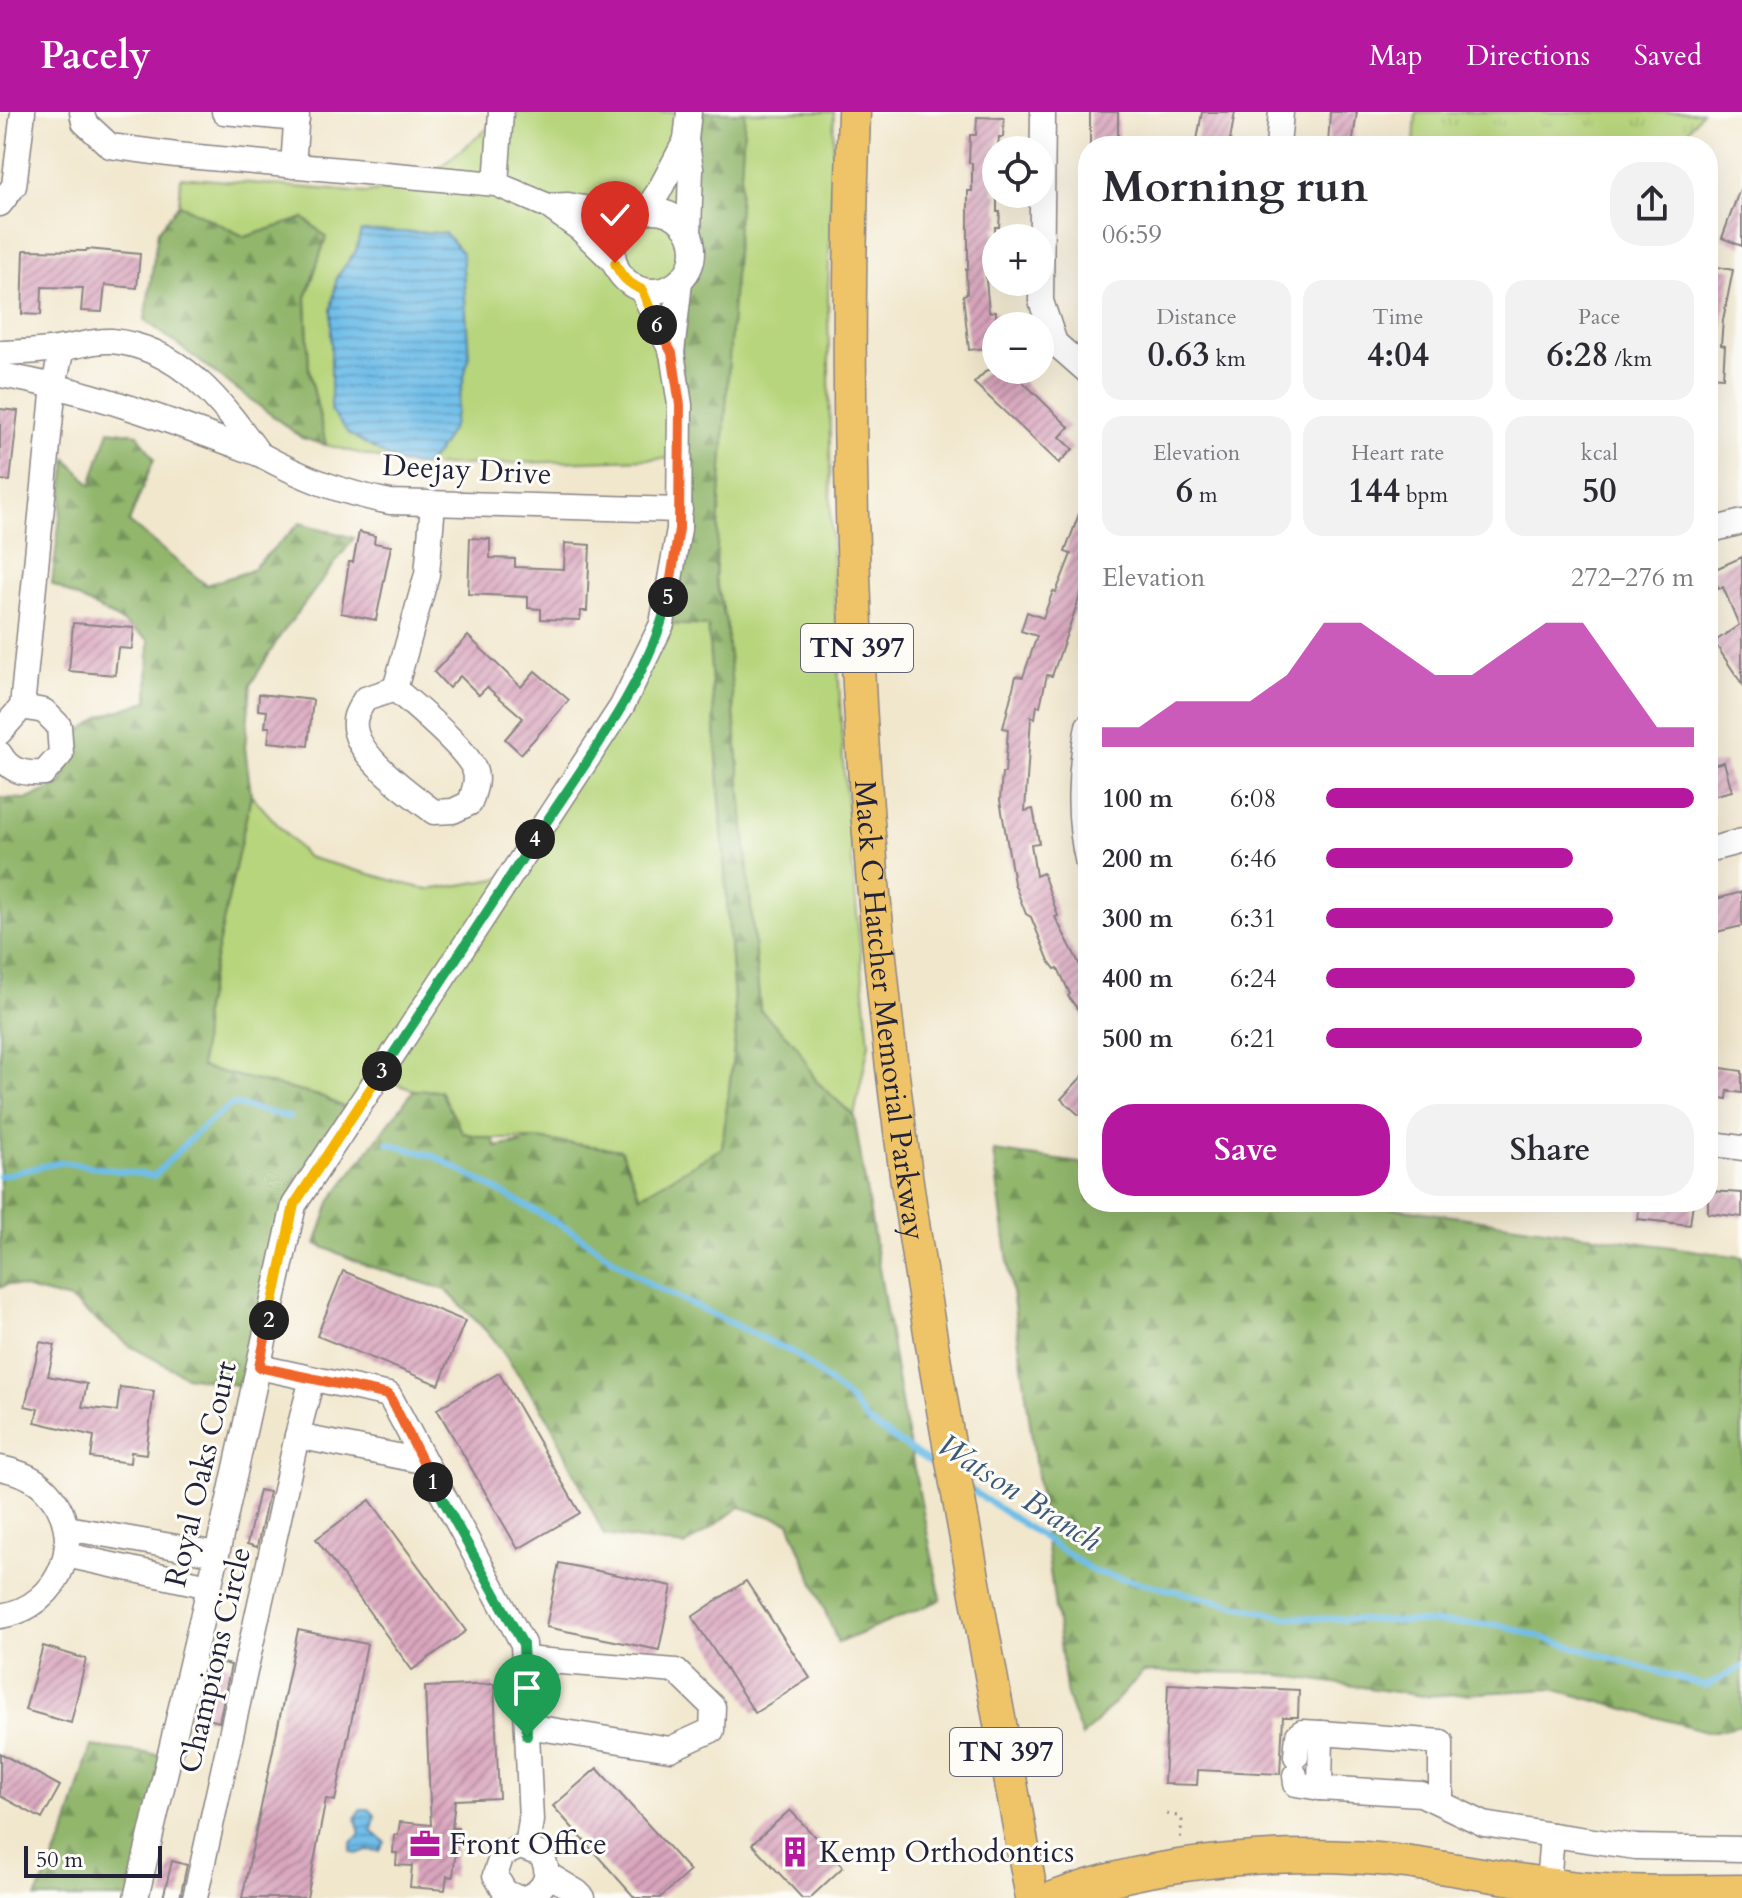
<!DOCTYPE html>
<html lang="en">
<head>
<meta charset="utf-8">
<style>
  body { margin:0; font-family:Cardo,serif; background:#f2f2f3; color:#2b2b33; height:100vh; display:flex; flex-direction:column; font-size:30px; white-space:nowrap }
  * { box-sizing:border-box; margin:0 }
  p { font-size:26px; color:#7c7c81 }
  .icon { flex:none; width:44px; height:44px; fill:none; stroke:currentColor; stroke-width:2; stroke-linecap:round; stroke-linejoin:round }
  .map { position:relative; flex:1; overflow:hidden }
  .side { position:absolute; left:1078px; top:24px; width:640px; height:1076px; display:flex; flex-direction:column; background:#fff; border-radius:32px; box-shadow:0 8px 32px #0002 }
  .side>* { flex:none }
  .controls { position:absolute; left:982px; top:24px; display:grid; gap:16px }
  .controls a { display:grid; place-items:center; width:72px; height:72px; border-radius:50%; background:#fff; box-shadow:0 8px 32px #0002; font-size:40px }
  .scale { position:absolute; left:24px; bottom:20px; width:138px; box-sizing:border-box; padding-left:8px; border:4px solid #22223b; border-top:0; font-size:22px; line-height:28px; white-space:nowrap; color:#22223b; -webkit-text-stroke:6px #fdfcf7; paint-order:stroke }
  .pin { position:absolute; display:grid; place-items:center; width:68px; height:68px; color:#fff; margin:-82px -34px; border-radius:50% 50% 50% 0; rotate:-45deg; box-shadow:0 0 8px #0007 }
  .pin .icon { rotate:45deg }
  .km { position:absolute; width:40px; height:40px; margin:-20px; border-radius:50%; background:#222; color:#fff; font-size:22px; line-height:40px; text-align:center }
  .round { display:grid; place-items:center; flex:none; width:84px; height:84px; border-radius:32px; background:#f2f2f3 }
  .headline { display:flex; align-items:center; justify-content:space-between; height:136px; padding:0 24px }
  h1 { font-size:44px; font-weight:700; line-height:60px }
  .stats { display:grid; grid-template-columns:repeat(3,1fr); gap:12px; height:136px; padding:8px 24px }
  .stats div { display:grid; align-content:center; border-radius:20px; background:#f2f2f3; text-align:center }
  .stats b { font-size:34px; font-weight:700 }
  .stats small { font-size:22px; font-weight:400 }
  .stats p { font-size:22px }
  .chart { height:224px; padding:16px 24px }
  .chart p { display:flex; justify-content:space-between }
  .chart svg { width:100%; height:144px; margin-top:8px; fill:#b5179e; opacity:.7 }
  .primary-button { display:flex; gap:16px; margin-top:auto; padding:16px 24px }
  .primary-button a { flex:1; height:92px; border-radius:32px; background:#b5179e; color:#fff; font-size:32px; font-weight:700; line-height:92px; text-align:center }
  .primary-button a+a { background:#f2f2f3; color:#2b2b33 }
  ul { padding:0 24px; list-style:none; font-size:26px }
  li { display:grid; grid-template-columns:128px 96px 1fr; align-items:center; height:60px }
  li i { height:20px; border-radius:10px; background:#b5179e }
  header { display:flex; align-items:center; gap:48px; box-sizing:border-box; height:112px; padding:0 40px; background:#b5179e; color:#fff }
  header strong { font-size:38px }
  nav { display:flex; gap:44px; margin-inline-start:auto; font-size:28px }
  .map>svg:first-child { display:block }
  .grass { fill:#b7d57c; stroke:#6c7c5c; stroke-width:2 }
  .forest { fill:url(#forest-firs); stroke:#5a6c54; stroke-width:2 }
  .park { fill:url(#park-tufts); stroke:#6c7c5c; stroke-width:2 }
  .water { fill:url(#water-rules); stroke:#487092; stroke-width:2 }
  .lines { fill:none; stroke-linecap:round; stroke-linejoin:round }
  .stream { stroke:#6fbee9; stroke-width:6 }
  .building { fill:url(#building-hatch) }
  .minor-casing { stroke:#8a8484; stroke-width:27 }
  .major-casing { stroke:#8a8484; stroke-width:35 }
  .path { stroke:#8a8484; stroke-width:3; stroke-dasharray:2 6; stroke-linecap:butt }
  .minor { stroke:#fff; stroke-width:24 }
  .major { stroke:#efc469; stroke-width:32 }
  .split-1-casing { stroke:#fff; stroke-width:16 }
  .split-2-casing { stroke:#fff; stroke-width:16 }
  .split-3-casing { stroke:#fff; stroke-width:16 }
  .split-4-casing { stroke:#fff; stroke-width:16 }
  .split-5-casing { stroke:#fff; stroke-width:16 }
  .split-6-casing { stroke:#fff; stroke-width:16 }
  .split-7-casing { stroke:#fff; stroke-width:16 }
  .split-1 { stroke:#22a559; stroke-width:10 }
  .split-2 { stroke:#f0652b; stroke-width:10 }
  .split-3 { stroke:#f5b400; stroke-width:10 }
  .split-4 { stroke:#22a559; stroke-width:10 }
  .split-5 { stroke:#22a559; stroke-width:10 }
  .split-6 { stroke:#f0652b; stroke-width:10 }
  .split-7 { stroke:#f5b400; stroke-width:10 }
  .labels { text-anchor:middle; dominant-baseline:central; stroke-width:6; stroke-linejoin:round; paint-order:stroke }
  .shield { fill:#fdfcf7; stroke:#646373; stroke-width:2 }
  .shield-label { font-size:28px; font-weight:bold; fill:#22223b }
  .street-label { font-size:30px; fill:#22223b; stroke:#fdfcf7 }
  .poi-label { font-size:30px; fill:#22223b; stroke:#fdfcf7; text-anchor:start }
  .water-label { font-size:32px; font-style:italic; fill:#3d5978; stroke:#fdfcf7 }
</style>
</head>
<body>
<header>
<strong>Pacely</strong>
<nav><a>Map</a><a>Directions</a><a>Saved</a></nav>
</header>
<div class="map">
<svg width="1742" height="1786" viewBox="0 0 1742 1786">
  <defs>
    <pattern id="forest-firs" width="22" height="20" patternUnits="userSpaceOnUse" patternTransform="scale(2)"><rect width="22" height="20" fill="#91b66c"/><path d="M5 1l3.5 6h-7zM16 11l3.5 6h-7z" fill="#76945a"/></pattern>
    <pattern id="park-tufts" width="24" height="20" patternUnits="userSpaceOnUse" patternTransform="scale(2)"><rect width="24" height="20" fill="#b7d57c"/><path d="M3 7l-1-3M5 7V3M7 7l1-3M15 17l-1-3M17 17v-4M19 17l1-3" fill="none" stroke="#9db76c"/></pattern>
    <pattern id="water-rules" width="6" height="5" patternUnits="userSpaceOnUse" patternTransform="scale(2)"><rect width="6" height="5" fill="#6fbee9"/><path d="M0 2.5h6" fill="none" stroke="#5b9abe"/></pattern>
    <pattern id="building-hatch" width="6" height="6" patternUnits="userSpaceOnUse" patternTransform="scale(2)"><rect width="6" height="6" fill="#d9a5bd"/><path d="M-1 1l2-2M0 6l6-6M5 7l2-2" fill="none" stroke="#b0869b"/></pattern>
  </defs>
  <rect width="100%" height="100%" fill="#fdfcf7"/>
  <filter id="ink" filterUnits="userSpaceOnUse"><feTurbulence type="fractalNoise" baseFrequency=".0125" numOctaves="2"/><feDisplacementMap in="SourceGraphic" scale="16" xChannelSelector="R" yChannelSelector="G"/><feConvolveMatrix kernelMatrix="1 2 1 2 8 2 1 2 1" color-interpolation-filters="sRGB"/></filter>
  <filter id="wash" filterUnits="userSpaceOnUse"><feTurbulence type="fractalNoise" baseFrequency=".006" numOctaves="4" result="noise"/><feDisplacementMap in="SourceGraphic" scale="32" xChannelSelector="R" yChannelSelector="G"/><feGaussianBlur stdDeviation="1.8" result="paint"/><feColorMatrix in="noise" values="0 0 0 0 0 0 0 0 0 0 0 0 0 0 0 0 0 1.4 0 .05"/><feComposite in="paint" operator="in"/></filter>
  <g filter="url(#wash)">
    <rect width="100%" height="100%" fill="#f1e7cd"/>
    <g class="grass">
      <polygon points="508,0 680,0 681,346 425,354 439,338 462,141 445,121 361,119 356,139 337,165 331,198 331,299 378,338 398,351 326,333 309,258 306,186 326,125 304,106 245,125 179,92 181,65 366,81 419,72"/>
      <polygon points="741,0 834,0 828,182 831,410 843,649 869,932 854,1004 816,969 796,934 760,898 726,509 715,466"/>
      <polygon points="662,512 708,513 736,919 722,1036 640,1085 621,1038 536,1027 493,1027 463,1021 440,979 414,978 378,966 355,1001 323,985 200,955 204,897 251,683 307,745 428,778 509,765"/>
    </g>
    <g class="forest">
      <polygon points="680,0 745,0 715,466 726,509 760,898 797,934 816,969 854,1004 903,1302 941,1488 838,1531 789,1410 740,1395 685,1434 604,1423 550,1309 493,1226 446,1178 368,1154 316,1132 331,1088 414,978 440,979 463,1021 493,1027 496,1035 536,1027 621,1038 640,1084 722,1036 736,919 708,514 662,512 682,416"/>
      <polygon points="179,92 245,125 304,106 326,125 306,186 309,258 326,333 302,326 145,208 158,119"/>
      <polygon points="109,318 138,322 154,347 129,410 206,473 250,459 300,411 354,426 280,524 251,572 245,635 251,683 204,898 201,955 323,985 355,1001 294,1093 254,1276 186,1264 130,1234 70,1188 8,1172 0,1176 0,686 28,687 63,671 75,623 102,604 148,589 149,528 114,505 52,472 67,347 91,373"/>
      <polygon points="993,1039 1088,1052 1088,1090 1353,1090 1742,1145 1742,1613 1710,1620 1553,1577 1423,1584 1266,1561 1143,1560 1082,1625 1067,1584"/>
      <polygon points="91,1634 169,1644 136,1786 36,1786 65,1722"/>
    </g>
    <polygon class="park" points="1416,0 1702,0 1676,34 1414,34"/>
    <g class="water">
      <polygon points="361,119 445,121 462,141 469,244 453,314 439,338 425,354 398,351 349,322 331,299 331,198 337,165 356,139"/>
      <polygon points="361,1697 369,1697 375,1703 372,1719 385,1730 380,1739 367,1738 357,1742 351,1739 351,1732 360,1722 356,1706"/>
    </g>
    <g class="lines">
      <g class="stream">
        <polyline points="388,1031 436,1045 572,1119 651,1173 796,1242 849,1287 867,1309 944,1360"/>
        <polyline points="0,1064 61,1050 154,1064 197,1020 232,992 289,1005"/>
        <polyline points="970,1377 1095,1460 1285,1505 1500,1513 1706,1574 1742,1555"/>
      </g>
    </g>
    <g id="blocks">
      <g class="building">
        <polygon points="1090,0 1118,0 1118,26 1111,25 1110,34 1090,34"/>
        <polygon points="1202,0 1235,0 1229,34 1196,34"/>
        <polygon points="1330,0 1357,0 1352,34 1328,34"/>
        <polygon points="977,5 1004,6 1003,25 999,25 996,52 994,52 993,80 997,82 997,100 1000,100 999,115 995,115 996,156 987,157 986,168 989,200 996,199 996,235 969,238 963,183 967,182 966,157 968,157 968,79 972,79 972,51 969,51 970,23 976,23"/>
        <polygon points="1740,77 1742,78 1742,134 1722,126"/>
        <polygon points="87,137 140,142 137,176 105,173 102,200 81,199 83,176 42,175 41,203 22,202 24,138 86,139"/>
        <polygon points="1708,153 1733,158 1723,208 1721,233 1725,234 1723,265 1708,264"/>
        <polygon points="987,258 1011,258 1069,315 1060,325 1073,337 1059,351 974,271"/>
        <polygon points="0,297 18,299 10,369 0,368"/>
        <polygon points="1086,383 1088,461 1052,564 1047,563 1040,594 1037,594 1035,606 1031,605 1025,699 1033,697 1035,707 1039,731 1031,732 1036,764 1043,761 1058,804 1055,805 1088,868 1088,911 1068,884 1070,882 1058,856 1055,857 1049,849 1031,805 1026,802 1014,771 1000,688 1002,661 1005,661 1008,617 1003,616 1016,564 1023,565 1037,524 1021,519 1027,500 1043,506 1053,479 1056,480 1071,442 1065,440"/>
        <polygon points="359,420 375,424 374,431 391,434 376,508 341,501 349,450 353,450"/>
        <polygon points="470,426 490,427 490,446 515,447 515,455 564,457 565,431 590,433 587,499 581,499 580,508 541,507 541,497 528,496 528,485 468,482"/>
        <polygon points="1742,445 1742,572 1714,530 1739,513 1723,475 1719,477 1711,459"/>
        <polygon points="73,511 134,516 132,537 118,536 115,563 69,559"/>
        <polygon points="468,524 521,575 535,559 569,588 521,642 505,627 523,606 487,575 479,583 460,564 449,576 434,560"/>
        <polygon points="259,582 313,588 308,634 268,630 270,615 265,615 267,599 258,598"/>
        <polygon points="1724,650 1732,679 1708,685 1708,654"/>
        <polygon points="1742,780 1742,814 1708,822 1708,789"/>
        <polygon points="1708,954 1742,959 1742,981 1728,979 1727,987 1708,984"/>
        <polygon points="1088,958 1088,994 1079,1003 1061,987"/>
        <polygon points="1708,1079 1742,1081 1742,1105 1708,1101"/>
        <polygon points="1640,1090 1693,1090 1690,1113 1638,1107"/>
        <polygon points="343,1159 465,1209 439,1273 317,1224"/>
        <polygon points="40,1230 55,1233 48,1264 87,1272 82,1295 117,1299 120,1275 154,1279 146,1342 131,1340 130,1351 91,1346 94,1324 35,1310 38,1297 25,1294"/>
        <polygon points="499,1261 580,1401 518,1437 437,1297"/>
        <polygon points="259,1378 269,1380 257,1435 247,1432"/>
        <polygon points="370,1388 466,1519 412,1558 316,1427"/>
        <polygon points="559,1451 672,1474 659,1538 546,1515"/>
        <polygon points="746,1469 810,1566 755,1601 692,1505"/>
        <polygon points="298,1518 367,1532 335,1689 326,1687 307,1786 242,1786"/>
        <polygon points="43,1534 86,1547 71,1611 25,1598"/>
        <polygon points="218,1550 231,1553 219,1610 205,1606"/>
        <polygon points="494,1572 499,1686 455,1688 452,1716 458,1716 453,1765 447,1764 445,1778 410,1775 412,1754 396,1753 397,1741 393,1741 394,1723 398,1723 400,1710 431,1713 425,1575"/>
        <polygon points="1168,1572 1299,1578 1298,1605 1283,1605 1280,1662 1198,1658 1197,1673 1164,1672"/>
        <polygon points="0,1641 60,1674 42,1707 0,1684"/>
        <polygon points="597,1656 690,1759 660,1786 635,1786 553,1694"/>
        <polygon points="790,1698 843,1755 810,1786 802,1786 752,1732"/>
        <polygon points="172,1749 187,1753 180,1786 163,1786"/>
      </g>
    </g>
  </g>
  <g filter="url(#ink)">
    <use href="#blocks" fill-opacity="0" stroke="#8a8484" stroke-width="2"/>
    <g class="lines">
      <g class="minor-casing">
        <g id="minor">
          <polyline points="82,0 84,10 110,34 176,43 496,72 548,94 580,117 615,151"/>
          <polyline points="224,0 297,7"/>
          <polyline points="689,0 686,28 691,56 689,121"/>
          <polyline points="1043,0 1041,189 1055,231 1088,260"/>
          <polyline points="1278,34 1281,0"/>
          <polyline points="293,54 297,0"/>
          <polyline points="496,72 501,0"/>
          <polyline points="0,92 14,74 23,0"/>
          <polyline points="548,94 568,93 632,105"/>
          <circle cx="653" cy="139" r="40"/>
          <polyline points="645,100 659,79 686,28"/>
          <polyline points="642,178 672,241"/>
          <path d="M0 241C20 240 42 240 62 236 79 234 93 228 111 229 180 235 222 290 259 342 174 310 90 278 0 263"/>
          <path d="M259 342C305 367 340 380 390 390L680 398"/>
          <polyline points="1708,419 1742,410"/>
          <path d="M395 577C413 593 469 638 475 660 478 670 473 681 470 691L453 699 434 700C411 682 345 638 356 604 358 598 362 592 365 587Z"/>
          <polyline points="395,577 427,462 433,392"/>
          <path d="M1088 614C1079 661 1077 705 1088 752"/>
          <polyline points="0,620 22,595 54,273 62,236"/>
          <path d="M0 642C10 660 24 662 44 661L61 642 59 614 44 599 22 595"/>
          <polyline points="1708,738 1742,729"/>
          <polyline points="1708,1031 1742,1036"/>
          <polyline points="259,1255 389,1283 523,1532 531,1708 527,1735"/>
          <polyline points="297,1324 422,1349"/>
          <path d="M0 1356C15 1359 34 1365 45 1377 90 1422 61 1496 0 1504"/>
          <polyline points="67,1416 217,1442"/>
          <polyline points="66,1443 209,1474"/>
          <polyline points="523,1547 676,1559 713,1595 712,1618 670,1637 527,1614"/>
          <polyline points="1296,1644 1298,1623 1302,1620 1321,1621"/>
          <polyline points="1295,1663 1296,1672 1320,1676"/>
          <polyline points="1441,1690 1441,1630 1321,1621 1320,1676 1421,1682 1484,1712 1552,1723 1636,1735 1742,1737"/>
          <polyline points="547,1762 577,1780 583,1786"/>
          <polyline points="1548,1772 1552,1723"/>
          <polyline points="136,1786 217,1442 294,1093 622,594 662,512 679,417 680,293 672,241 680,170"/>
          <polyline points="195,1786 297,1324 312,1267"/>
          <path d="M518 1786 505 1780 495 1763 502 1743 520 1735 540 1742C553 1761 545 1781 523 1786"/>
        </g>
      </g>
      <g class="major-casing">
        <g id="major">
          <path id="s1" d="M854 0C843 298 853 597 885 894 917 1194 979 1490 1032 1786"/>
          <path d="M1053 1786C1153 1747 1299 1736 1405 1750 1467 1758 1528 1772 1591 1777 1641 1782 1692 1779 1742 1779"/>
        </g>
      </g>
      <polyline class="path" points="1167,1702 1177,1704 1182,1709 1180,1730"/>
      <use href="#minor" class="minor"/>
      <use href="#major" class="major"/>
    </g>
  </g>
  <g class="lines" filter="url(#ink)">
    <g class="split-1-casing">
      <polyline id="split-1" points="433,1370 523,1532 527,1624"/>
    </g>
    <g class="split-2-casing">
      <polyline id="split-2" points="269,1208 259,1255 389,1283 433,1370"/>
    </g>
    <g class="split-3-casing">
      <polyline id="split-3" points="269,1208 294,1093 382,959"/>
    </g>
    <g class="split-4-casing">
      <polyline id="split-4" points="382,959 535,727"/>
    </g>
    <g class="split-5-casing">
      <path id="split-5" d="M535 727C580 658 652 565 668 485"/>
    </g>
    <g class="split-6-casing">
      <polyline id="split-6" points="657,213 672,241 680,293 679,417 668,485"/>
    </g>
    <g class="split-7-casing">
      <path id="split-7" d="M615 151C621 165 628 171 642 178L657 213"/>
    </g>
    <use href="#split-1" class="split-1"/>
    <use href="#split-2" class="split-2"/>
    <use href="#split-3" class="split-3"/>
    <use href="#split-4" class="split-4"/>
    <use href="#split-5" class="split-5"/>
    <use href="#split-6" class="split-6"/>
    <use href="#split-7" class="split-7"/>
  </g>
  <defs>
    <g id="office-bare" transform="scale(2.4)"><path d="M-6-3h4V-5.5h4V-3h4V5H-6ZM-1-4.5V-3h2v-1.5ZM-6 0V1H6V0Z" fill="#b5179e" stroke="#fdfcf7" stroke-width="2.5" paint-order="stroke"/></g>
    <g id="building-bare" transform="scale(2.4)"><path d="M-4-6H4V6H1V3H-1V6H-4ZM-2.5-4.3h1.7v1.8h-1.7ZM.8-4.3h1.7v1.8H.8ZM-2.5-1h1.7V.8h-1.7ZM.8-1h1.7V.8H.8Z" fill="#b5179e" stroke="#fdfcf7" stroke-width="2.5" paint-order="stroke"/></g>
  </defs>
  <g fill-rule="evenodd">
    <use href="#office-bare" x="425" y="1732"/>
    <use href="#building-bare" x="795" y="1740"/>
  </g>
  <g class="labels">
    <g class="shield">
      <rect x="801" y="512" width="112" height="48" rx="6"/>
      <rect x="950" y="1616" width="112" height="48" rx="6"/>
    </g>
    <g class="shield-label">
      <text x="857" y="536">TN 397</text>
      <text x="1006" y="1640">TN 397</text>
    </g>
    <g class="street-label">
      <text transform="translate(467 358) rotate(3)">Deejay Drive</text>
      <text stroke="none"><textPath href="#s1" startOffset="900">Mack C Hatcher Memorial Parkway</textPath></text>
      <text transform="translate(201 1362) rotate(-77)">Royal Oaks Court</text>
      <text transform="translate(215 1548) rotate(-77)">Champions Circle</text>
    </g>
    <g class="poi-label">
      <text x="449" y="1732">Front Office</text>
      <text x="819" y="1740">Kemp Orthodontics</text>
    </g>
    <g class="water-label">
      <text transform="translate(1019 1381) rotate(33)">Watson Branch</text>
    </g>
  </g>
</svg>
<div class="controls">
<a><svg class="icon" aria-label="locate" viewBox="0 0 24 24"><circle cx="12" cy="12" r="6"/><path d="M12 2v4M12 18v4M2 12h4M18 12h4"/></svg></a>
<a>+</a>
<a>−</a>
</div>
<div class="scale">50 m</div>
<div class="pin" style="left:527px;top:1624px;background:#1e9e55"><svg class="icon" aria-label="arrive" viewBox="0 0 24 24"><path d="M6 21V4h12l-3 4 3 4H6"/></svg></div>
<div class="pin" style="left:615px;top:151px;background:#d93025"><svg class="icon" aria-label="check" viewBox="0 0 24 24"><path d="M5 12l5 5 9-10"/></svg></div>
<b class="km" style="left:433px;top:1370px">1</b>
<b class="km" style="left:269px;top:1208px">2</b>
<b class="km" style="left:382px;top:959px">3</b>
<b class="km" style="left:535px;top:727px">4</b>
<b class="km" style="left:668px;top:485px">5</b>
<b class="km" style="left:657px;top:213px">6</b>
<section class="side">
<div class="headline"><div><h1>Morning run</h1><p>06:59</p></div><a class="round"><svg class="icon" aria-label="share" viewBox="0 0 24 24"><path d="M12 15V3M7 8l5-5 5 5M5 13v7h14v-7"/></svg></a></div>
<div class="stats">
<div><p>Distance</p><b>0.63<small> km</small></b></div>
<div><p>Time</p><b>4:04</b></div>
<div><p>Pace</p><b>6:28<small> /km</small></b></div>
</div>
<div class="stats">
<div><p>Elevation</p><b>6<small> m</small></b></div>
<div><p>Heart rate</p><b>144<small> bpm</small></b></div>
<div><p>kcal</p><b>50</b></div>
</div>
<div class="chart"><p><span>Elevation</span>272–276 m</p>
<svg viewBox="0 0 160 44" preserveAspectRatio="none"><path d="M0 44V38L10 38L20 30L30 30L40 30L50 22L60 6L70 6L80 14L90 22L100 22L110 14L120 6L130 6L140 22L150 38L160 38V44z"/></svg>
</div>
<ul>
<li><b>100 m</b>6:08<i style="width:100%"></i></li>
<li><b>200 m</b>6:46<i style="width:67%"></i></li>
<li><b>300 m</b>6:31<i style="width:78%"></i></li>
<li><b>400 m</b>6:24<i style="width:84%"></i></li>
<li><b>500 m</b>6:21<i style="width:86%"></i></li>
</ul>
<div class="primary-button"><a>Save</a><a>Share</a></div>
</section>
</div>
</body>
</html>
